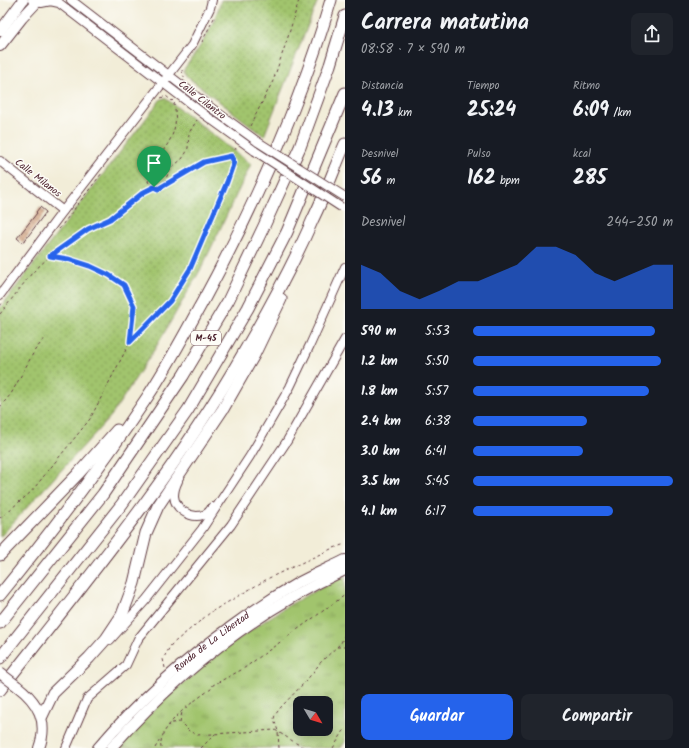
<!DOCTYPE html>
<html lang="es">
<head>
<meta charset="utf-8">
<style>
  body { margin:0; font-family:Kalam,sans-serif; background:#20242c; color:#f1f3f6; height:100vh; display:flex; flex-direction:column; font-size:15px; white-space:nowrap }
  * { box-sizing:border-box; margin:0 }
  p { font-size:13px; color:#9ea1a6 }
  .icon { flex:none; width:22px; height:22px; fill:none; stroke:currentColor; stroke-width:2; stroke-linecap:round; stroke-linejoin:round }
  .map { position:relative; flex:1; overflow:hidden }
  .side { display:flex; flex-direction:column; background:#171b24; width:344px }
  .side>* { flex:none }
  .needle { width:26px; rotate:128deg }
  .buttons { position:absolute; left:293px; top:696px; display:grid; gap:8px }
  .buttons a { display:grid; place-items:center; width:40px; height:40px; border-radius:8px; background:#171b24; box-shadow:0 2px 10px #0003; font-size:20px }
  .pin { position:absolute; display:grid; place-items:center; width:34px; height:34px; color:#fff; margin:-41px -17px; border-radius:50% 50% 50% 0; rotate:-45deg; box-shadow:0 0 4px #0007 }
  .pin .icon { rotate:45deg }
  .round { display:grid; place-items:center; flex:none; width:42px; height:42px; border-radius:8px; background:#20242c }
  .summary { display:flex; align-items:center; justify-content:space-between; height:68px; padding:0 16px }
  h1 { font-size:22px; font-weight:700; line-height:30px }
  .stats { display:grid; grid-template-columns:repeat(3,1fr); gap:6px; height:68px; padding:4px 16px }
  .stats div { display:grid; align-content:center }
  .stats b { font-size:20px; font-weight:700 }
  .stats small { font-size:11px; font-weight:400 }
  .stats p { font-size:11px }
  .chart { height:112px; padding:8px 16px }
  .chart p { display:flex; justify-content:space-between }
  .chart svg { width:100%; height:72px; margin-top:4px; fill:#2563eb; opacity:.7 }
  .cta { display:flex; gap:8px; margin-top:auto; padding:8px 16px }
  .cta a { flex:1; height:46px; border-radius:8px; background:#2563eb; color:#fff; font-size:16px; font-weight:700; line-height:46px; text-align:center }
  .cta a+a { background:#20242c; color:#f1f3f6 }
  ul { padding:0 16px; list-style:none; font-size:13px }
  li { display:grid; grid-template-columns:64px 48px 1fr; align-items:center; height:30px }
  li i { height:10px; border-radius:5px; background:#2563eb }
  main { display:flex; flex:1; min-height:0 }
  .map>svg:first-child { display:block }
  .grass { fill:url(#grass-dots); stroke:#76724c }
  .park { fill:url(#park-tufts); stroke:#76724c; fill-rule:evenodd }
  .building { fill:url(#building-cross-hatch) }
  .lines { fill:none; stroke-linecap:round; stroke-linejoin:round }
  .minor-casing { stroke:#633e45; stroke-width:10 }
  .major-casing { stroke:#633e45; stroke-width:12 }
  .highway-casing { stroke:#633e45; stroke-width:13 }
  .path { stroke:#633e45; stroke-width:1; stroke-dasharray:3 3; stroke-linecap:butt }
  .minor { stroke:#fff; stroke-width:8 }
  .major { stroke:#fff; stroke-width:10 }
  .highway { stroke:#fff; stroke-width:11 }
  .minor-bridge-casing { stroke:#633e45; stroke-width:10; stroke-linecap:butt }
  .major-bridge-casing { stroke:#633e45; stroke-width:12; stroke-linecap:butt }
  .minor-bridge { stroke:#fff; stroke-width:8 }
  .major-bridge { stroke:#fff; stroke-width:10 }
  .route-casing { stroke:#fff; stroke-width:8 }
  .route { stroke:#2563eb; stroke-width:5 }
  .labels { text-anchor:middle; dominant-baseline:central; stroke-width:3; stroke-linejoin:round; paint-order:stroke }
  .shield { fill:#fdfcf7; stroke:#806168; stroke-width:1 }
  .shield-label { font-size:9px; font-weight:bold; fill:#4a1f2b }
  .street-label { font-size:10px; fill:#4a1f2b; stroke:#fdfcf7 }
</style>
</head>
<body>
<main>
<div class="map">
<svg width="345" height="748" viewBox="0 0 345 748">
  <defs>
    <pattern id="grass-dots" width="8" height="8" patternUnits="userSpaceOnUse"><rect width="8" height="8" fill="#a1c46d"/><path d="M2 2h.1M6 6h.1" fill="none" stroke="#859f5a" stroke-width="1.8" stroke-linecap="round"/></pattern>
    <pattern id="park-tufts" width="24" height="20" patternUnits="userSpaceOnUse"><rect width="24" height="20" fill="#a1c46d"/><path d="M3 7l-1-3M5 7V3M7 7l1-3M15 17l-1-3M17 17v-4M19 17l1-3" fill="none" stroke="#859f5a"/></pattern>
    <pattern id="building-cross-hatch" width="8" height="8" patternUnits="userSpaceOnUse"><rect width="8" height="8" fill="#d3a685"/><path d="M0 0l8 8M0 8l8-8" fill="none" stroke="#ad876d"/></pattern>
  </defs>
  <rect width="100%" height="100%" fill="#fdfcf7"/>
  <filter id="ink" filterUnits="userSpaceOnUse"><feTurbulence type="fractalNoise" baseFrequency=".025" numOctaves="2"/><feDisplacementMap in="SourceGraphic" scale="8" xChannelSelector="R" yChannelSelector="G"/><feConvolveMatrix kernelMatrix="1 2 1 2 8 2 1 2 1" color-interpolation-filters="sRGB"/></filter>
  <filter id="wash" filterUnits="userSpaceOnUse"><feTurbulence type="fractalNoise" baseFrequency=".012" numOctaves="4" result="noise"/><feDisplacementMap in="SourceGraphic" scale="16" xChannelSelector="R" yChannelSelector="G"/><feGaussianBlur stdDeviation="0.9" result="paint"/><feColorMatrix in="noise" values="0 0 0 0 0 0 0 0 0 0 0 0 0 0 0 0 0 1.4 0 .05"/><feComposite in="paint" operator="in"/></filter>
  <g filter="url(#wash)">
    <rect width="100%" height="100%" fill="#f2edd8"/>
    <g class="grass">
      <path d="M221 0H318L264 136 186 76 184 72V69C200 48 214 26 221 0Z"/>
      <polygon points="165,98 251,164 202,267 156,347 111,416 0,537 0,308 161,99"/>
    </g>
    <path class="park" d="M345 576V742L341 748H117C168 692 226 644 291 604 308 594 327 585 345 576ZM300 703H326V729H300Z"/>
    <g id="blocks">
      <polygon class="building" points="40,207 46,212 23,243 17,238 37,213 36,212"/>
    </g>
  </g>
  <g filter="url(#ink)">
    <use href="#blocks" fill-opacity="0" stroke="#633e45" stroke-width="1"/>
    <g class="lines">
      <g class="minor-casing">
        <g id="minor">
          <polyline points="71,0 210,107 258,142"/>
          <polyline points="50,1 59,3 205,115 255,151"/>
          <polyline points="0,161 63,211"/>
          <polyline points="0,295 63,211 192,45 210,8 212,0"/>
          <path d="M178 481C176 485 174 491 174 496 175 509 190 519 203 515 207 514 210 511 212 507"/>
          <polyline points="110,640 146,600 202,529 250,456 290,387 310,345 345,267"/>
          <polyline points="66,748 87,699 126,665 138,639 231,525 287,441 345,339"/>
        </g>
      </g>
      <g class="major-casing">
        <g id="major">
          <polyline points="33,0 41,2 51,0"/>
          <polyline points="0,31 23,0"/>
          <polyline points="0,46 22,18 37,2"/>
          <path d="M17 686C38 702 49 721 39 748"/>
          <path id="s1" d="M98 748C138 701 184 660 235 624 254 610 275 596 296 584 312 575 329 568 345 560"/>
          <path d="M111 748C178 673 253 612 345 570"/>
        </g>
      </g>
      <g class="highway-casing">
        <g id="highway">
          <polyline points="0,555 78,474 117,430"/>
          <path d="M0 595C52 531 102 465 148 396 168 366 185 333 203 301 255 205 300 105 331 0"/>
          <polyline points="0,623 103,494 183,376 228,301 264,226 300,147 330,65 345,16"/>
          <polyline points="0,658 122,504 188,410 248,308 287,232 345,93"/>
          <path d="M0 690C86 581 175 473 244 352 269 309 293 265 313 219 325 195 334 169 345 144"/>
          <polyline points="42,716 53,693 89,658 106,639 122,615 134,583 146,533 158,506 223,409 254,355 281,299"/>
        </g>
      </g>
      <g class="path">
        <polyline points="202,42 215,16"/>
        <polyline points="182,70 183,75 185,78"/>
        <polyline points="161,98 166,96 172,101 173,100"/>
        <polyline points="250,126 273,81 288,37 299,0"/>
        <polyline points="232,155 236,148"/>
        <path d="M154 186 148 182C155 149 182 144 174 104L175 103"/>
        <polyline points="59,229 102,173"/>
        <polyline points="51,256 68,259 90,266 109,275 124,285 134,306 130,342"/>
        <polyline points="0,306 3,302"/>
        <polyline points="0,314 32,273 50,256 88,229 110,219 144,192 155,187 158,189 163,186 170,169 182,159 186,153 188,148 189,133 197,120"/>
        <polyline points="0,407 11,394 35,350 46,337"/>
        <polyline points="0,518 31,492 90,419 130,342 170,301 190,269 227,182 234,162 231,156 204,162 163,186"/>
        <polyline points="337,647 345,647"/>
        <polyline points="165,668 163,659 171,645 211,612 269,578 331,549 345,544"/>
        <polyline points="180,722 182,712"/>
        <polyline points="172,723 180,722 189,731 197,735 275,730 304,748"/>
        <polyline points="155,748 161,738"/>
        <path d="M161 748C157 726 195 700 211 689L213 685 243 669 345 595"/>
        <polyline points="201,748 215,734"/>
        <polyline points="279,748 278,731 274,719 275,715 281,707 306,681 321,662 341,643 345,634"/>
        <polyline points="333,748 345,729"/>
      </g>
      <use href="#minor" class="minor"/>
      <use href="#major" class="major"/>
      <use href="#highway" class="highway"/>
      <g class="minor-bridge-casing">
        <g id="minor-bridge">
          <polyline points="258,142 345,197"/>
          <polyline points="255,151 341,207"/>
        </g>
      </g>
      <g class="major-bridge-casing">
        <polyline id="major-bridge" points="0,673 17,686"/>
      </g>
      <use href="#minor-bridge" class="minor-bridge"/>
      <use href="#major-bridge" class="major-bridge"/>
    </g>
  </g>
  <g class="lines" filter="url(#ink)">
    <g class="route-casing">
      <polygon id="route" points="231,156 234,162 227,182 190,269 170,301 130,342 134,306 124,285 109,275 90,266 68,259 50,256 88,229 110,219 144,192 154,187 158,189 204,162"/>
    </g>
    <use href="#route" class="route"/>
  </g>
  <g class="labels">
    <rect class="shield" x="191" y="331" width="30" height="14" rx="3"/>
    <g class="shield-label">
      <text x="206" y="338">M-45</text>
    </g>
    <g class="street-label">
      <text transform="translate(202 100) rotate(38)">Calle Cilantro</text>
      <text transform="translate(38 178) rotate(38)">Calle Milanos</text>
      <text stroke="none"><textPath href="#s1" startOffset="156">Ronda de La Libertad</textPath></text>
    </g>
  </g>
</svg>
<div class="buttons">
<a><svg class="needle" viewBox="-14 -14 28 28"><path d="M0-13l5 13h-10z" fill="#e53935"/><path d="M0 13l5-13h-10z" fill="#9ea1a6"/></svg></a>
</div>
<div class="pin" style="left:154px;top:187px;background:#1e9e55"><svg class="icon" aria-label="arrive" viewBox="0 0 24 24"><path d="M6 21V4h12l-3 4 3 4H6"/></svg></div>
</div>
<section class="side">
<div class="summary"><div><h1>Carrera matutina</h1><p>08:58 · 7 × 590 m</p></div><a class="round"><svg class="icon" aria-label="share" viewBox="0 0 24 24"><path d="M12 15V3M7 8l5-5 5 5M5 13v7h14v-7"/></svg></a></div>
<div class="stats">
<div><p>Distancia</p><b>4.13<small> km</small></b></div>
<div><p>Tiempo</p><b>25:24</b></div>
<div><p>Ritmo</p><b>6:09<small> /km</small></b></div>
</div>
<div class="stats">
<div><p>Desnivel</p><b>56<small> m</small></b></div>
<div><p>Pulso</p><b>162<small> bpm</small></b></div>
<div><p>kcal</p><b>285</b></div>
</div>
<div class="chart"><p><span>Desnivel</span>244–250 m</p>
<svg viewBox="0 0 160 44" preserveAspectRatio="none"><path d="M0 44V17L10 22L20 33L30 38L40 33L50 27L60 27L70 22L80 17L90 6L100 6L110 11L120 22L130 27L140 22L150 17L160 17V44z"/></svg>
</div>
<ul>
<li><b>590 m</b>5:53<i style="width:91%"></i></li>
<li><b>1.2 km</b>5:50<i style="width:94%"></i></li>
<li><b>1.8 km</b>5:57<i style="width:88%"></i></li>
<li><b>2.4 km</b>6:38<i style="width:57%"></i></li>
<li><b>3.0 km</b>6:41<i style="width:55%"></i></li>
<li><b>3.5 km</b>5:45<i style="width:100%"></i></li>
<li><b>4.1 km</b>6:17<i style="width:70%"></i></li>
</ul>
<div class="cta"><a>Guardar</a><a>Compartir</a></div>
</section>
</main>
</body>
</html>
